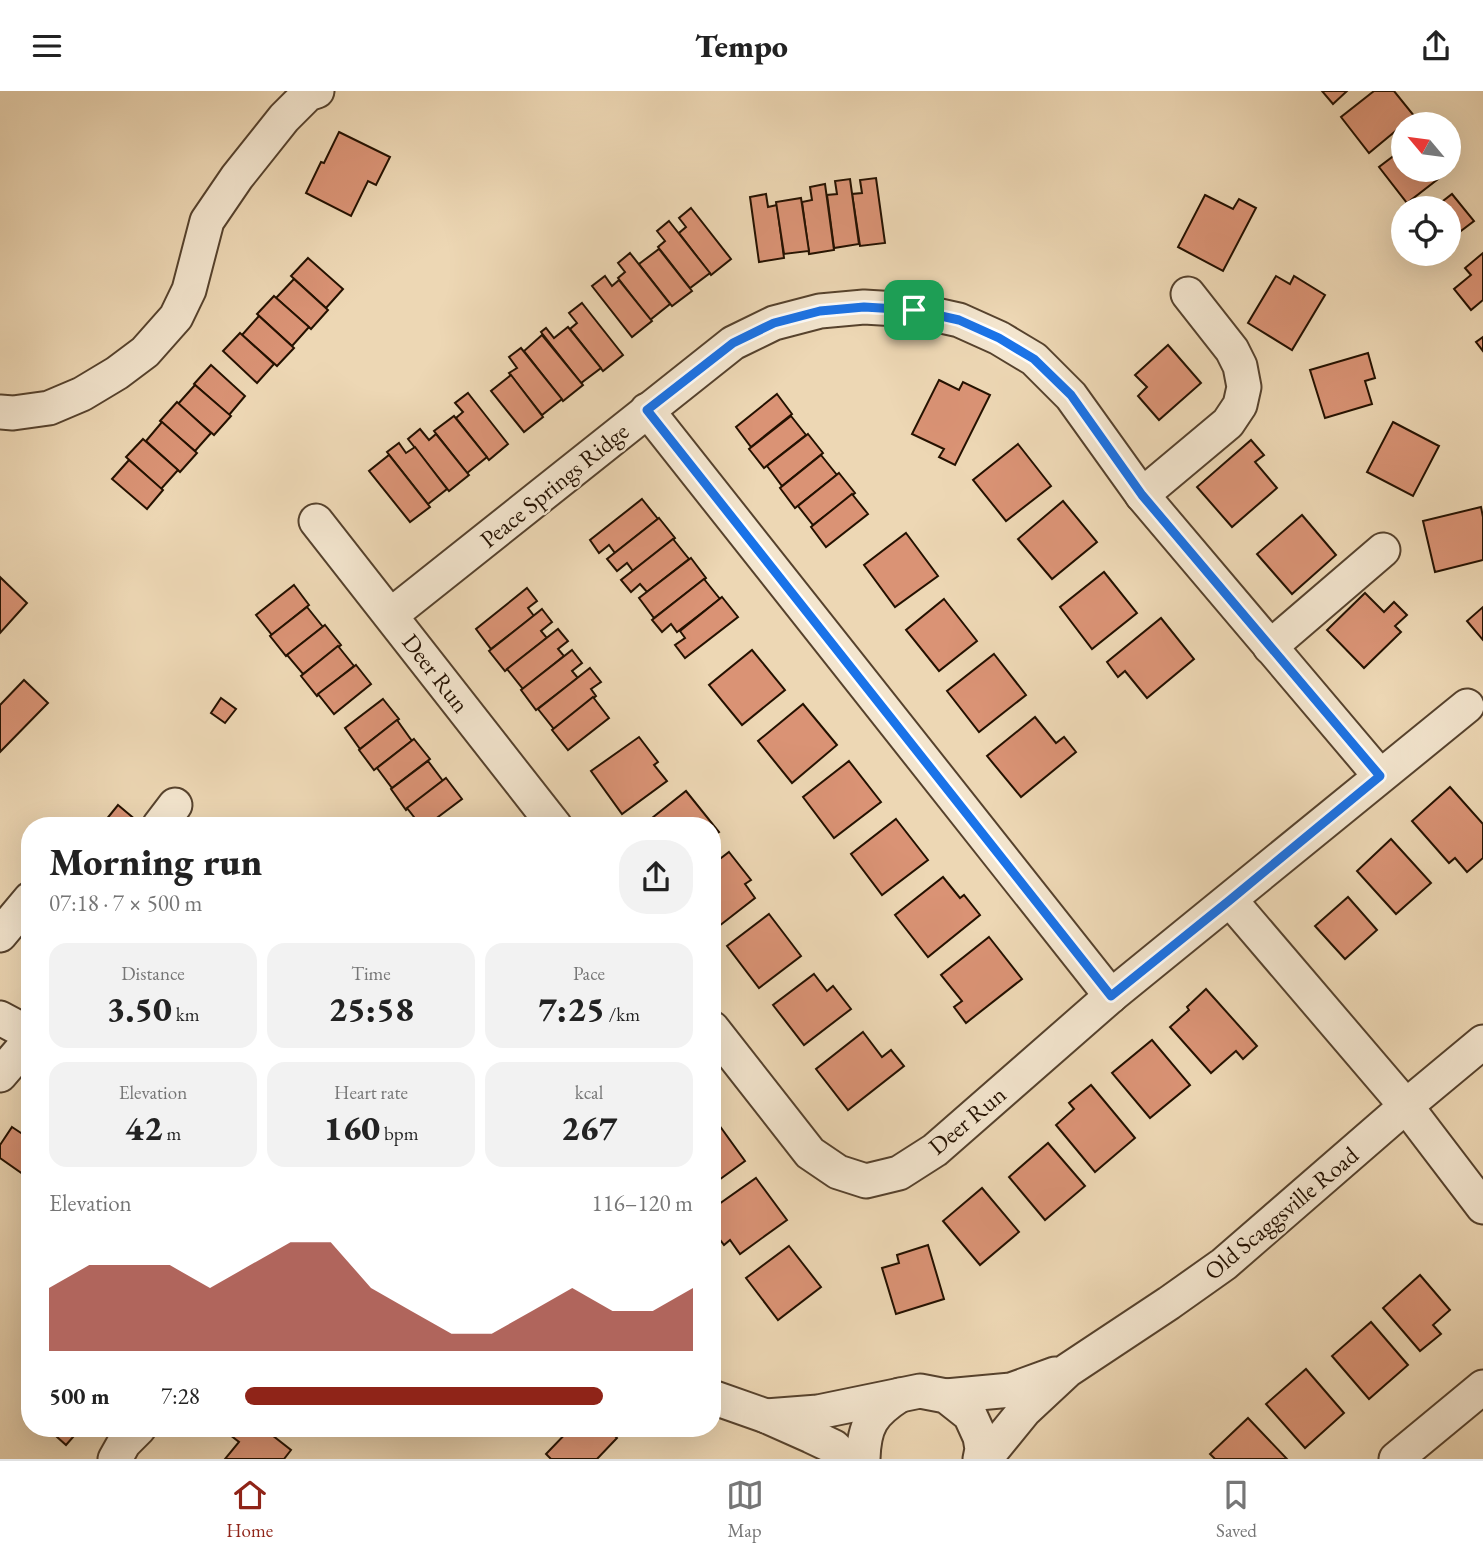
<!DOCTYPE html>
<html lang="en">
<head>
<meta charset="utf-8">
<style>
  body { margin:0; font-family:"EB Garamond",serif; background:#f2f2f2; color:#222; height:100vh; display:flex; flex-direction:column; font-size:26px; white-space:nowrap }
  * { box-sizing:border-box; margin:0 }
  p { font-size:23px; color:#767676 }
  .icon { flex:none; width:38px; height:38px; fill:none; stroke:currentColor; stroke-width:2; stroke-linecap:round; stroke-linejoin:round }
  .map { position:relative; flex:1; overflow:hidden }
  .details { position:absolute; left:21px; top:726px; width:700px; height:620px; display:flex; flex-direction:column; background:#fff; border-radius:28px; box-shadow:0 7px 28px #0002 }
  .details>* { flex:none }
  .needle { width:46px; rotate:299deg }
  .tools { position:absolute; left:1391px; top:21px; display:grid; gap:14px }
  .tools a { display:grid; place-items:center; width:70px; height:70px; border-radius:50%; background:#fff; box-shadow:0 7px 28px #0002; font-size:35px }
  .pin { position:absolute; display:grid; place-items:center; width:60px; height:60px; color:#fff; margin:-30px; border-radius:14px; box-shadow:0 4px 10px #0006 }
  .round { display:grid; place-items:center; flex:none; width:74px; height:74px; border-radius:28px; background:#f2f2f2 }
  .overview { display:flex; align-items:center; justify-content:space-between; height:119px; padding:0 28px }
  h1 { font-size:38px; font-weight:800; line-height:52px }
  .figures { display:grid; grid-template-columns:repeat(3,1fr); gap:10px; height:119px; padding:7px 28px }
  .figures div { display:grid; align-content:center; border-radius:18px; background:#f2f2f2; text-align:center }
  .figures b { font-size:35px; font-weight:800 }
  .figures small { font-size:19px; font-weight:400 }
  .figures p { font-size:19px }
  .chart { height:196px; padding:14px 28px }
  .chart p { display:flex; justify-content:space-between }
  .chart svg { width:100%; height:126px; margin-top:7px; fill:#8f2418; opacity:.7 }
  ul { padding:0 28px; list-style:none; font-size:23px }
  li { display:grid; grid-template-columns:112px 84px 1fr; align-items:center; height:52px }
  li i { height:18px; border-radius:9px; background:#8f2418 }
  header { display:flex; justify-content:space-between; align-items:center; height:91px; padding:0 28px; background:#fff; font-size:32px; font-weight:800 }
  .tab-bar { display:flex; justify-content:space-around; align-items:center; height:98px; border-top:2px solid #e0e0e0; background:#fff; font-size:19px; color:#767676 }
  .tab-bar a { display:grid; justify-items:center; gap:4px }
  .tab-bar .active { color:#8f2418 }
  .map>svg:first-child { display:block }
  .building { fill:#da9375; stroke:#241100; stroke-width:2 }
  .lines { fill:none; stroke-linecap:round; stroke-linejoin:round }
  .minor-casing { stroke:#56422d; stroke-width:37 }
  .minor { stroke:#f3e5ce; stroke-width:33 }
  .route-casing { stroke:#fff; stroke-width:14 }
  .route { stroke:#1a73e8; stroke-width:9 }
  .labels { text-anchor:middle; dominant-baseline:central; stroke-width:5; stroke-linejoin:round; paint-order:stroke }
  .street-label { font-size:24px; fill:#241100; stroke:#f3e5ce }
</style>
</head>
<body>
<header><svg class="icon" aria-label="menu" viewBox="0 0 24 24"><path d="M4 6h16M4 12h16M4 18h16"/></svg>Tempo<svg class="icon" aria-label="share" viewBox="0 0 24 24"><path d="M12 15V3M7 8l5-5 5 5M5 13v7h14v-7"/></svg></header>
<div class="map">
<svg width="1483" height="1368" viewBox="0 0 1483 1368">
  <rect width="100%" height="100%" fill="#edd7b4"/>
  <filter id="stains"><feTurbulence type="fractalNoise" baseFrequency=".00286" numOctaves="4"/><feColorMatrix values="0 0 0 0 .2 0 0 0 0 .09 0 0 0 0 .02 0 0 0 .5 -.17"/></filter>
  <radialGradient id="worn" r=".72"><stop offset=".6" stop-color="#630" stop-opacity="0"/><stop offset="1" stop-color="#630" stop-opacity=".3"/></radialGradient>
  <g class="building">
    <polygon points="1322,0 1347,0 1333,13"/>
    <polygon points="1374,0 1394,0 1415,26 1404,33 1369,62 1341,26"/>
    <polygon points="339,41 390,66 376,94 368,90 351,125 306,102 321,71 324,72"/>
    <polygon points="1404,57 1404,79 1449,79 1449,75 1451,78 1407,112 1379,76"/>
    <polygon points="876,87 885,152 860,155 852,103 862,102 860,89"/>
    <polygon points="850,88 859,153 834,157 827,104 837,103 835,90"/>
    <polygon points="825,93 834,159 809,163 802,111 812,109 810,96"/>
    <polygon points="766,103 768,116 777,114 784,167 759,171 750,106"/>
    <polygon points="1452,103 1474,130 1449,149 1449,117 1434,117"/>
    <polygon points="1205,104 1233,118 1239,108 1256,117 1223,180 1178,156"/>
    <polygon points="801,107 809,160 784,163 776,111"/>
    <polygon points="691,117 731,168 711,184 679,142 686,136 679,127"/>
    <polygon points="669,130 710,182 690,197 658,156 665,150 657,140"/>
    <polygon points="659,158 692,200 672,215 639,173"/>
    <polygon points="630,162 670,213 650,229 618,187 625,181 618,172"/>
    <polygon points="1483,162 1483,209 1471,219 1454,198 1471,184 1465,177"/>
    <polygon points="308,167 343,198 326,217 291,185"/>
    <polygon points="605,185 612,195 619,189 652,230 632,246 592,195"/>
    <polygon points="1276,185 1290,193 1294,185 1325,204 1292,259 1248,232"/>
    <polygon points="294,188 328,219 311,238 276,207"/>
    <polygon points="274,205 309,236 292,255 257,223"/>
    <polygon points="582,212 623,264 603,280 570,238 577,232 569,222"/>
    <polygon points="259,225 294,257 277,275 242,244"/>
    <polygon points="568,236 601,277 581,292 541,241 546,237 554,247"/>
    <polygon points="240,242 274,273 257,292 223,260"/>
    <polygon points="542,244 583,294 563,310 524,260"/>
    <polygon points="1483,246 1483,260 1476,251"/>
    <polygon points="1168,254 1201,292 1159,329 1138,305 1147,296 1135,284"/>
    <polygon points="521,257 562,308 542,324 509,282 517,277 509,266"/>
    <polygon points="1368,262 1375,287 1365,290 1372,313 1325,327 1310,279"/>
    <polygon points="211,274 245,305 229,324 194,293"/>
    <polygon points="511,284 543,326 524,341 491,300"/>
    <polygon points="939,289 959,299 963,291 990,304 955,374 939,366 944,358 912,343"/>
    <polygon points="195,294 231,325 214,344 178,313"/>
    <polygon points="468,302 508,353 489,369 456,327 463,321 455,312"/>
    <polygon points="777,303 792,323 751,356 736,336"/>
    <polygon points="177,311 211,342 195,360 160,330"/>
    <polygon points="454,325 487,366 467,382 434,340"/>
    <polygon points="791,325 806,344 764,377 749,358"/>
    <polygon points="162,331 197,362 180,381 146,350"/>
    <polygon points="1393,331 1439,355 1413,405 1367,381"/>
    <polygon points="420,338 429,349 436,343 469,384 449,400 408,348"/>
    <polygon points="808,343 823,362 782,395 767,375"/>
    <polygon points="143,348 178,379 161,398 126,366"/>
    <polygon points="1251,349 1264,364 1255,371 1277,397 1232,436 1197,396"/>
    <polygon points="399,352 406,362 415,356 447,398 428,413 387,361"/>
    <polygon points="1018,353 1051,395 1006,430 973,389"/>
    <polygon points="389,364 430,416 410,431 369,380"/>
    <polygon points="821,364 837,384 795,417 780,397"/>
    <polygon points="129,369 163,399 147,418 112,388"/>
    <polygon points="839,382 855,402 813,434 798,415"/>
    <polygon points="852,403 868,423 826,456 811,436"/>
    <polygon points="642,408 658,428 615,462 609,454 599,462 590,449"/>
    <polygon points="1063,410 1097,451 1052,488 1018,448"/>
    <polygon points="1481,416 1483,426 1483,469 1435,481 1423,430"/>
    <polygon points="1302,424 1336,464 1292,503 1257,463"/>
    <polygon points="659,427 675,447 633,480 627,472 617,480 607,468"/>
    <polygon points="906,442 938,485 895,516 864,474"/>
    <polygon points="673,448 689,468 647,501 640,493 631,501 621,489"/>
    <polygon points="691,467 706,487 654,527 639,507"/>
    <polygon points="1104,481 1137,522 1092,558 1060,516"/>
    <polygon points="0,486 27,512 0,542"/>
    <polygon points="704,488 720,508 677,541 671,533 662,541 652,529"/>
    <polygon points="294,494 309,514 272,544 256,524"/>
    <polygon points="527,497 537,510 528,517 534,525 491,558 476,538"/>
    <polygon points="1365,502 1384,521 1394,511 1407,524 1395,535 1401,541 1364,577 1327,539"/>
    <polygon points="722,506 738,526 685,567 675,554 685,547 680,540"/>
    <polygon points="944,508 977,550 939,580 906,539"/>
    <polygon points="307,516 323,536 286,565 270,545"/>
    <polygon points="1483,516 1483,549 1467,530"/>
    <polygon points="542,518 552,531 541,540 547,547 505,580 489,560"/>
    <polygon points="1161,527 1194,568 1147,607 1125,580 1118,586 1107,571"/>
    <polygon points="325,534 341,554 303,583 287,564"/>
    <polygon points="558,538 568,550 558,558 564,565 523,598 507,578"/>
    <polygon points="338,555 354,575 317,605 301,585"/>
    <polygon points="572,559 582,572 572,580 578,587 536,619 521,599"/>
    <polygon points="752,559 785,599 742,634 709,594"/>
    <polygon points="994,563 1026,604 979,641 947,600"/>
    <polygon points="356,574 371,593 334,623 318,603"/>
    <polygon points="590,577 601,591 591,598 596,605 554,638 538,618"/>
    <polygon points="24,589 48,612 0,661 0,614"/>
    <polygon points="593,606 609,627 568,659 552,639"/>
    <polygon points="221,607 236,618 225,632 211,622"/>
    <polygon points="383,608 399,628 360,658 345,637"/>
    <polygon points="803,613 837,654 792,692 758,650"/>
    <polygon points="1035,626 1056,652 1064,646 1076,661 1021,706 987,665"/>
    <polygon points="397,629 412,650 374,679 359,659"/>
    <polygon points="639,646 658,671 654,674 667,690 622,723 591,680"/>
    <polygon points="414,648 430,668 392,697 377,677"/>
    <polygon points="428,670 443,690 406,719 391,698"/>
    <polygon points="849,670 881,711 834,747 803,706"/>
    <polygon points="446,687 462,708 426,735 421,735 407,717"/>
    <polygon points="1450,696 1483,733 1483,767 1467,781 1455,767 1449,772 1412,730"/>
    <polygon points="686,700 719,741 712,746 712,735 642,735"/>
    <polygon points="118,714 143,735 101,735"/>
    <polygon points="896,728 928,769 882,804 851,763"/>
    <polygon points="1391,748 1431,792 1396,823 1357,780"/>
    <polygon points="729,761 751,789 745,793 755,807 714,839 712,837 712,774"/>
    <polygon points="943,786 960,807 964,804 980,824 928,866 895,824"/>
    <polygon points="1348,806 1377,839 1345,868 1315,835"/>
    <polygon points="769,823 801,865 759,897 727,855"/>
    <polygon points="30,846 30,864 23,860"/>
    <polygon points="989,846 1022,888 966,932 954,916 962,910 941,884"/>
    <polygon points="814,883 827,900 833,895 851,918 804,954 773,914"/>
    <polygon points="1206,898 1257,955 1243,968 1236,960 1211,982 1170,936 1189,919 1187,916"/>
    <polygon points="863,941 882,966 891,959 904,975 848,1019 816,978"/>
    <polygon points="1152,949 1190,994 1150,1027 1112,982"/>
    <polygon points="1091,994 1135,1047 1095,1081 1056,1034 1074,1018 1069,1012"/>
    <polygon points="714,1027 745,1070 712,1094 712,1028"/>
    <polygon points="12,1036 30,1048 30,1088 0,1067 0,1054"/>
    <polygon points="1048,1052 1085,1095 1045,1129 1009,1086"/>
    <polygon points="756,1087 787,1129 740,1163 730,1149 724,1154 712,1138 712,1118"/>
    <polygon points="982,1097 1019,1141 980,1174 943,1130"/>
    <polygon points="928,1154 944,1208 896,1223 882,1177 899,1172 897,1164"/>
    <polygon points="789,1155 821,1196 778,1229 746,1187"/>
    <polygon points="1420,1184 1450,1219 1433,1234 1441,1243 1420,1260 1383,1217"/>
    <polygon points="1371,1231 1408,1274 1369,1308 1332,1265"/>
    <polygon points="1306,1278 1344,1322 1305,1357 1266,1313"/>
    <polygon points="1248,1327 1287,1368 1215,1368 1210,1363"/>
    <polygon points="47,1337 81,1337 66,1354"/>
    <polygon points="227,1337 263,1337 291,1359 284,1368 225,1368 239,1351 225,1340"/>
    <polygon points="571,1337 607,1337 617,1347 597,1368 551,1368 546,1363"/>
  </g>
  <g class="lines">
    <g class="minor-casing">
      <g id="minor">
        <polyline points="647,319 1111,905"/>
        <polyline points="0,321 13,322 49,317 82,303 117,282 145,261 176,226 189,199 207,130 237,86 284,27 308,3 317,0"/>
        <polyline points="1142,404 1228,332 1240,314 1244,296 1240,275 1232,259 1188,203"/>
        <polyline points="316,430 555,735"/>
        <polyline points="391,524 733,252 774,232 820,220 864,216 914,219 959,229 999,247 1034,268 1071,305 1142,404 1380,685"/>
        <polyline points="1270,556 1383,459"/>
        <polyline points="159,735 175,714"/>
        <polyline points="1230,809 1406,1015 1483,1116"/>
        <polyline points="0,844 30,808"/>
        <polyline points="0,927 30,943"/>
        <polyline points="712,937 810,1062 838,1081 866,1090 899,1082 935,1059 1111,905 1467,615"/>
        <polyline points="0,984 30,949"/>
        <polyline points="946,1305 1011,1299 1055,1283"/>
        <polyline points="712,1306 766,1325 811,1345 834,1356 846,1368"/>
        <polyline points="766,1325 818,1321 920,1300 946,1305 970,1324 980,1346 982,1358 980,1368"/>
        <polyline points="115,1368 124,1352 139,1337"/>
        <path d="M863 1368C864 1334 872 1322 900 1304"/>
        <polyline points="985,1368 1024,1320 1068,1279 1169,1212 1224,1173 1406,1015 1483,951"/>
        <polyline points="1396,1368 1483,1296"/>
      </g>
    </g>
    <use href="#minor" class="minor"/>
  </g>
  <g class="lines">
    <g class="route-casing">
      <polygon id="route" points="864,216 914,219 959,229 999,247 1034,268 1071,304 1142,404 1380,685 1230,809 1111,905 647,319 733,252 774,232 820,220"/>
    </g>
    <use href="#route" class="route"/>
  </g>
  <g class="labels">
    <g class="street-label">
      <text transform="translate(554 394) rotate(-39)">Peace Springs Ridge</text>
      <text transform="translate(436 582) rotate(52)">Deer Run</text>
      <text transform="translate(967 1029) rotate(-40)">Deer Run</text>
      <text transform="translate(1281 1122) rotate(-40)">Old Scaggsville Road</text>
    </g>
  </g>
  <rect width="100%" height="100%" filter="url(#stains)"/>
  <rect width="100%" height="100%" fill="url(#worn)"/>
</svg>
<div class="tools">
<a><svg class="needle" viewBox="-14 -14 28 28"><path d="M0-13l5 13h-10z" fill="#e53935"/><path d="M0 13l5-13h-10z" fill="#767676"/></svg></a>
<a><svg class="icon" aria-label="locate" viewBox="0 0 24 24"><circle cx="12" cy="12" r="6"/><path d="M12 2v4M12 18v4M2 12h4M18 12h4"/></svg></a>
</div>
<div class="pin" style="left:914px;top:219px;background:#1e9e55"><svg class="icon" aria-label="arrive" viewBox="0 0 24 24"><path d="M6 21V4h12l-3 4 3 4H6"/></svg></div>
<section class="details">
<div class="overview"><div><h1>Morning run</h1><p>07:18 · 7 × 500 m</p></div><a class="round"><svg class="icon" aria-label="share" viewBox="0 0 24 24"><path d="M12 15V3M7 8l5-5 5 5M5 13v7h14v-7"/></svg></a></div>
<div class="figures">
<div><p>Distance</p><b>3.50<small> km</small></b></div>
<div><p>Time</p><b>25:58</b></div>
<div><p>Pace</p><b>7:25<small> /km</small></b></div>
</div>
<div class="figures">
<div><p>Elevation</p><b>42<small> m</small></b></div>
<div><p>Heart rate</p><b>160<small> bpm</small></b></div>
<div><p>kcal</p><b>267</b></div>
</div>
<div class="chart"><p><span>Elevation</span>116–120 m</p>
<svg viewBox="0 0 160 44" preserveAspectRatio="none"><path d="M0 44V22L10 14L20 14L30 14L40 22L50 14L60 6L70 6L80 22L90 30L100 38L110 38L120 30L130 22L140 30L150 30L160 22V44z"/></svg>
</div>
<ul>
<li><b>500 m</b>7:28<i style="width:80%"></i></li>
</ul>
</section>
</div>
<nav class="tab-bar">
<a class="active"><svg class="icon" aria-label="home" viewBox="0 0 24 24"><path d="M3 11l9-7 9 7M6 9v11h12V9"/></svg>Home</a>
<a><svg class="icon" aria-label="map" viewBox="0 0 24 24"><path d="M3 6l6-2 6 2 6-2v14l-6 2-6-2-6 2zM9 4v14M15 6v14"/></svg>Map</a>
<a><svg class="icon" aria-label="saved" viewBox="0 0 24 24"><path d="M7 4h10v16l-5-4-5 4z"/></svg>Saved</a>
</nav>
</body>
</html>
